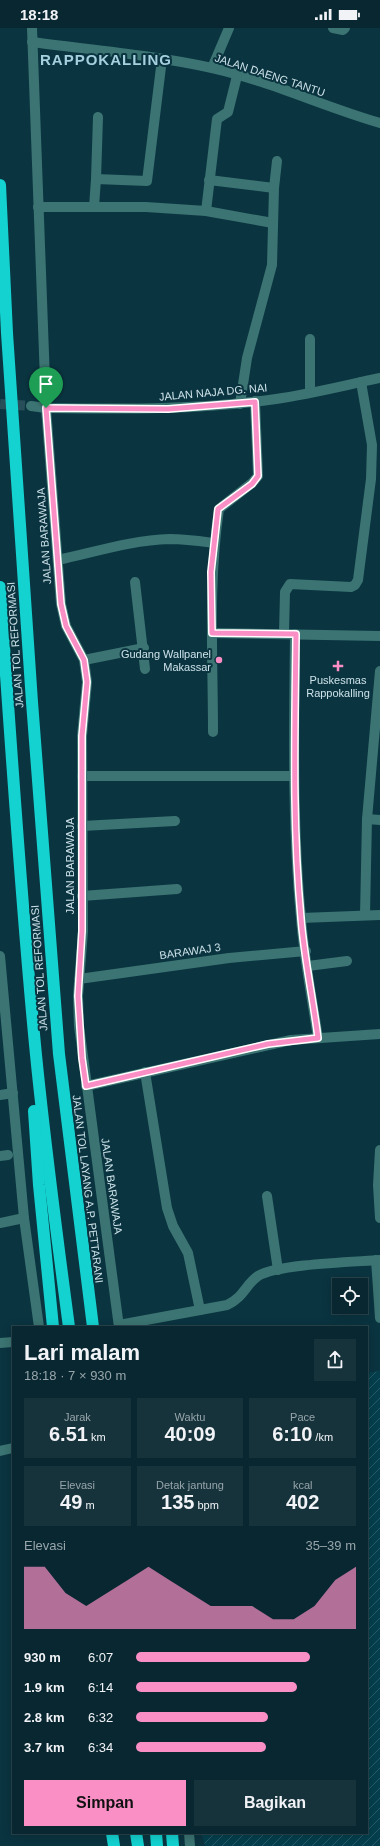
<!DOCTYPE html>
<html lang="id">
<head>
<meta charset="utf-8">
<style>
  body { margin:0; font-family:Helvetica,sans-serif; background:#16333c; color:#f1f3f6; height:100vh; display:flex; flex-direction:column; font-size:15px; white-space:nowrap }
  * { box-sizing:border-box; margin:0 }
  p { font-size:13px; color:#98a5ab }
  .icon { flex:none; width:22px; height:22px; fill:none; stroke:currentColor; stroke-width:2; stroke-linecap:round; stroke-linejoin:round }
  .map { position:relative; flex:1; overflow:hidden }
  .side { position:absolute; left:12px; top:1298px; width:356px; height:508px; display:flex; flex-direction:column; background:#082730; border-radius:0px; box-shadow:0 2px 10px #0003,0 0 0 1px #29444c }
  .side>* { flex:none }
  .controls { position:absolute; left:332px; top:1250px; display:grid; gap:8px }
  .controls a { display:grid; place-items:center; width:36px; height:36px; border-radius:0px; background:#082730; box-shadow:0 2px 10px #0003,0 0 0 1px #29444c; font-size:20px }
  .pin { position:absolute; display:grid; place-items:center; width:34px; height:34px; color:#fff; margin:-41px -17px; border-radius:50% 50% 50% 0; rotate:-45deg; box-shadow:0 0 4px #0007 }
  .pin .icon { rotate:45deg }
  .round { display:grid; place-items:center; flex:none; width:42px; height:42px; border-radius:0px; background:#16333c }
  .head { display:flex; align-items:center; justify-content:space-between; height:68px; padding:0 12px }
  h1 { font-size:22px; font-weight:700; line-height:30px }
  .metrics { display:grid; grid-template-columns:repeat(3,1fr); gap:6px; height:68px; padding:4px 12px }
  .metrics div { display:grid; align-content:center; border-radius:0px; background:#16333c; text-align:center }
  .metrics b { font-size:20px; font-weight:700 }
  .metrics small { font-size:11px; font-weight:400 }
  .metrics p { font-size:11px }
  .chart { height:112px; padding:8px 12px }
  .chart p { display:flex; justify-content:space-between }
  .chart svg { width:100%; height:72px; margin-top:4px; fill:#fa8fc6; opacity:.7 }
  .primary-button { display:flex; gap:8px; margin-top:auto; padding:8px 12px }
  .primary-button a { flex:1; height:46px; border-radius:0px; background:#fa8fc6; color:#111; font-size:16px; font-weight:700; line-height:46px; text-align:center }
  .primary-button a+a { background:#16333c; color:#f1f3f6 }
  ul { padding:0 12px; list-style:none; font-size:13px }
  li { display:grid; grid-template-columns:64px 48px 1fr; align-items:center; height:30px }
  li i { height:10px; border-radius:5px; background:#fa8fc6 }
  .status { display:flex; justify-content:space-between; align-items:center; height:28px; padding:0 20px; background:#082730; direction:ltr }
  .status svg { height:11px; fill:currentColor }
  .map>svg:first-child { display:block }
  .industrial { fill:url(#industrial-furrows) }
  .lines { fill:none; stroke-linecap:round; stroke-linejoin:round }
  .minor-tunnel { stroke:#274e59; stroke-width:10; stroke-dasharray:10 5; stroke-linecap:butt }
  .minor { stroke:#3b7472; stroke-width:10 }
  .highway { stroke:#13d2d0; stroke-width:12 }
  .route-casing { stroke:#fff; stroke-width:8 }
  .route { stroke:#fa8fc6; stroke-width:5 }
  .poi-dot { fill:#fa8fc6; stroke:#0a3440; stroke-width:1.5 }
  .labels { text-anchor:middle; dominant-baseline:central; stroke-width:4; stroke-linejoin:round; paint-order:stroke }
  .street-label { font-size:11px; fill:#cde2e9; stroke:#0a3440 }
  .poi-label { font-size:11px; fill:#cde2e9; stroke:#0a3440; text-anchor:end }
  .district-label { font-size:15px; font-weight:bold; letter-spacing:1px; fill:#a5d0de; stroke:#0a3440 }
</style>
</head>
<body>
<div class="status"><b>18:18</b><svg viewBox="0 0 49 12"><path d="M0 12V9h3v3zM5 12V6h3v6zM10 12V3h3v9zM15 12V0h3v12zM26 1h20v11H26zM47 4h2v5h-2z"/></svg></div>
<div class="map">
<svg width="380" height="1818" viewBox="0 0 380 1818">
  <defs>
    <pattern id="industrial-furrows" width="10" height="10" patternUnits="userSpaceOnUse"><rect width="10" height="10" fill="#053f4d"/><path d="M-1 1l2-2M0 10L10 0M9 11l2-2" fill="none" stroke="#285a67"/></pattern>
  </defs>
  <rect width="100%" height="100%" fill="#0a3440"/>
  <polygon class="industrial" points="380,1343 380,1818 205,1818 202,1805 367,1805 367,1345"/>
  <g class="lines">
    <polyline class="minor-tunnel" points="0,376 31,378"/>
    <g class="minor">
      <polyline points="32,0 46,380 61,576 66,598 84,632 87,654 82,708 83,903 78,968 79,998 119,1299"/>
      <polyline points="333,0 343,2 345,0"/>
      <path d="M32 14C92 22 153 27 212 40 270 53 324 79 380 95"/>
      <polyline points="212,40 229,0"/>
      <polyline points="96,151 98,89"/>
      <polyline points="209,152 274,160"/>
      <polyline points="38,179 146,179 206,183 273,195"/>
      <polyline points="94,179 96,151 147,153 162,31"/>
      <polyline points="206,183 217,91 228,84 237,48"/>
      <polyline points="310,311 310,364"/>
      <polyline points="240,376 247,330 272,237 274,160 277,133"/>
      <path d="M31 378 46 380C123 381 200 382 276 371 311 366 346 357 380 350"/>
      <path d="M58 532C95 524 132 512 170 511 185 511 199 513 214 515"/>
      <polyline points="135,554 145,641"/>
      <polyline points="212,605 380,608"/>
      <polyline points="284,605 285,564 290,556 351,559 355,557 358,552 371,451 372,417 361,354"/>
      <path d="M295 606C294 700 292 795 301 890 304 930 312 970 318 1010"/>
      <polyline points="84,632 144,620"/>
      <path d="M213 704C213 630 208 555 219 481L252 455 258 448 255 373"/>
      <polyline points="82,748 294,748"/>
      <polyline points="367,791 380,792"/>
      <polyline points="82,798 175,793"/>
      <polyline points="82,868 177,861"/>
      <polyline points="365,887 367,791 380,643"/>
      <polyline points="301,890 380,887"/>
      <polyline points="0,928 24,1190 39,1299"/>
      <polyline points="308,938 347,933"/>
      <polyline points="79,951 229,930 306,923"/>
      <polyline points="145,1044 167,1180 173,1198 188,1225 200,1282"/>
      <polyline points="86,1058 291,1012 380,1006"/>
      <polyline points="0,1067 13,1065"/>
      <polyline points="380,1122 378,1157 380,1190"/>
      <polyline points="0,1128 8,1127"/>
      <polyline points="267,1168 278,1242"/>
      <polyline points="0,1195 24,1190"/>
      <polyline points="376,1232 380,1290"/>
      <path d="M119 1297 227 1277C244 1269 246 1256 258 1248 278 1236 354 1234 380 1232"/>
      <polyline points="0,1315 13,1314"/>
      <polyline points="0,1423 13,1420"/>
      <polyline points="189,1805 190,1818"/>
    </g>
    <g class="highway">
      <polyline points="0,157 7,305 32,674 59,1026 93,1299"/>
      <path d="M0 559C10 708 20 857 34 1006 43 1104 56 1201 69 1299"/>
      <polyline points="34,1083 39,1157 53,1299"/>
      <polyline points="112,1805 114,1818"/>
      <polyline points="136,1805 138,1818"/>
      <polyline points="156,1805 157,1818"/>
      <polyline points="172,1805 173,1818"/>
    </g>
  </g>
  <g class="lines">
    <g class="route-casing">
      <path id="route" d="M255 374 258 448 252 456 218 481 211 544 212 605 296 606C295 700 292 795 301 890 304 929 313 970 318 1010L268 1016 86 1058 82 1030 78 968 82 903V708L87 654 84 632 66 598 61 576 46 380 168 381Z"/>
    </g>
    <use href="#route" class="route"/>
  </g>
  <g class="poi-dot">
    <circle cx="219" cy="632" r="4"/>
    <path d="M336 632h4v4h4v4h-4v4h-4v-4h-4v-4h4z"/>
  </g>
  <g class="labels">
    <g class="street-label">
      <text transform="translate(270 47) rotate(18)">JALAN DAENG TANTU</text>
      <text transform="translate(213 364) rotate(-5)">JALAN NAJA DG. NAI</text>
      <text transform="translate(44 508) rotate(-94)">JALAN BARAWAJA</text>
      <text transform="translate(15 617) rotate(-94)">JALAN TOL REFORMASI</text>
      <text transform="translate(70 838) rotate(-90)">JALAN BARAWAJA</text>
      <text transform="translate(190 923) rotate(-8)">BARAWAJ 3</text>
      <text transform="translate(39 940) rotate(-94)">JALAN TOL REFORMASI</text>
      <text transform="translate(112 1158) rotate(82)">JALAN BARAWAJA</text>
      <text transform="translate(88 1161) rotate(83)">JALAN TOL LAYANG A.P. PETTARANI</text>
    </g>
    <g class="poi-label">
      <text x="211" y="626">Gudang Wallpanel<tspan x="211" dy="13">Makassar</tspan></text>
      <text x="338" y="652" text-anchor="middle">Puskesmas<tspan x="338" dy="13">Rappokalling</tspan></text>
    </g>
    <g class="district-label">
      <text x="106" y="31">RAPPOKALLING</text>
    </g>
  </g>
</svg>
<div class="controls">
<a><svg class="icon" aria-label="locate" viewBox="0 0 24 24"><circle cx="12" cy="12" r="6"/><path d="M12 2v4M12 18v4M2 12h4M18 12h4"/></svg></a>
</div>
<div class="pin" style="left:46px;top:380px;background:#1e9e55"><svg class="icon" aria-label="arrive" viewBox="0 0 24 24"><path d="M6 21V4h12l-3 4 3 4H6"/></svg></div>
<section class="side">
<div class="head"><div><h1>Lari malam</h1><p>18:18 · 7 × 930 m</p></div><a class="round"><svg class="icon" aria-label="share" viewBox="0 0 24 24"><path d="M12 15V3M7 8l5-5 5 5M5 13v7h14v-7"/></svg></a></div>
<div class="metrics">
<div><p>Jarak</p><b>6.51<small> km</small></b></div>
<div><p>Waktu</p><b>40:09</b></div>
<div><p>Pace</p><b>6:10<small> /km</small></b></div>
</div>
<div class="metrics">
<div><p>Elevasi</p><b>49<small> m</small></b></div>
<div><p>Detak jantung</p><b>135<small> bpm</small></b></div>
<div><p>kcal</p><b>402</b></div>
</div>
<div class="chart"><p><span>Elevasi</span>35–39 m</p>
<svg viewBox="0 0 160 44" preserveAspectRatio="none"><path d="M0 44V6L10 6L20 22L30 30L40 22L50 14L60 6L70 14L80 22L90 30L100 30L110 30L120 38L130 38L140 30L150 14L160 6V44z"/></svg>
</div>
<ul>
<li><b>930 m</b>6:07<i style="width:79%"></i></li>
<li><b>1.9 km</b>6:14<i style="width:73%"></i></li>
<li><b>2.8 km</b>6:32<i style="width:60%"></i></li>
<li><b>3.7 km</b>6:34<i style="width:59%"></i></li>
</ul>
<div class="primary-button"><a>Simpan</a><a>Bagikan</a></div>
</section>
</div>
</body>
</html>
